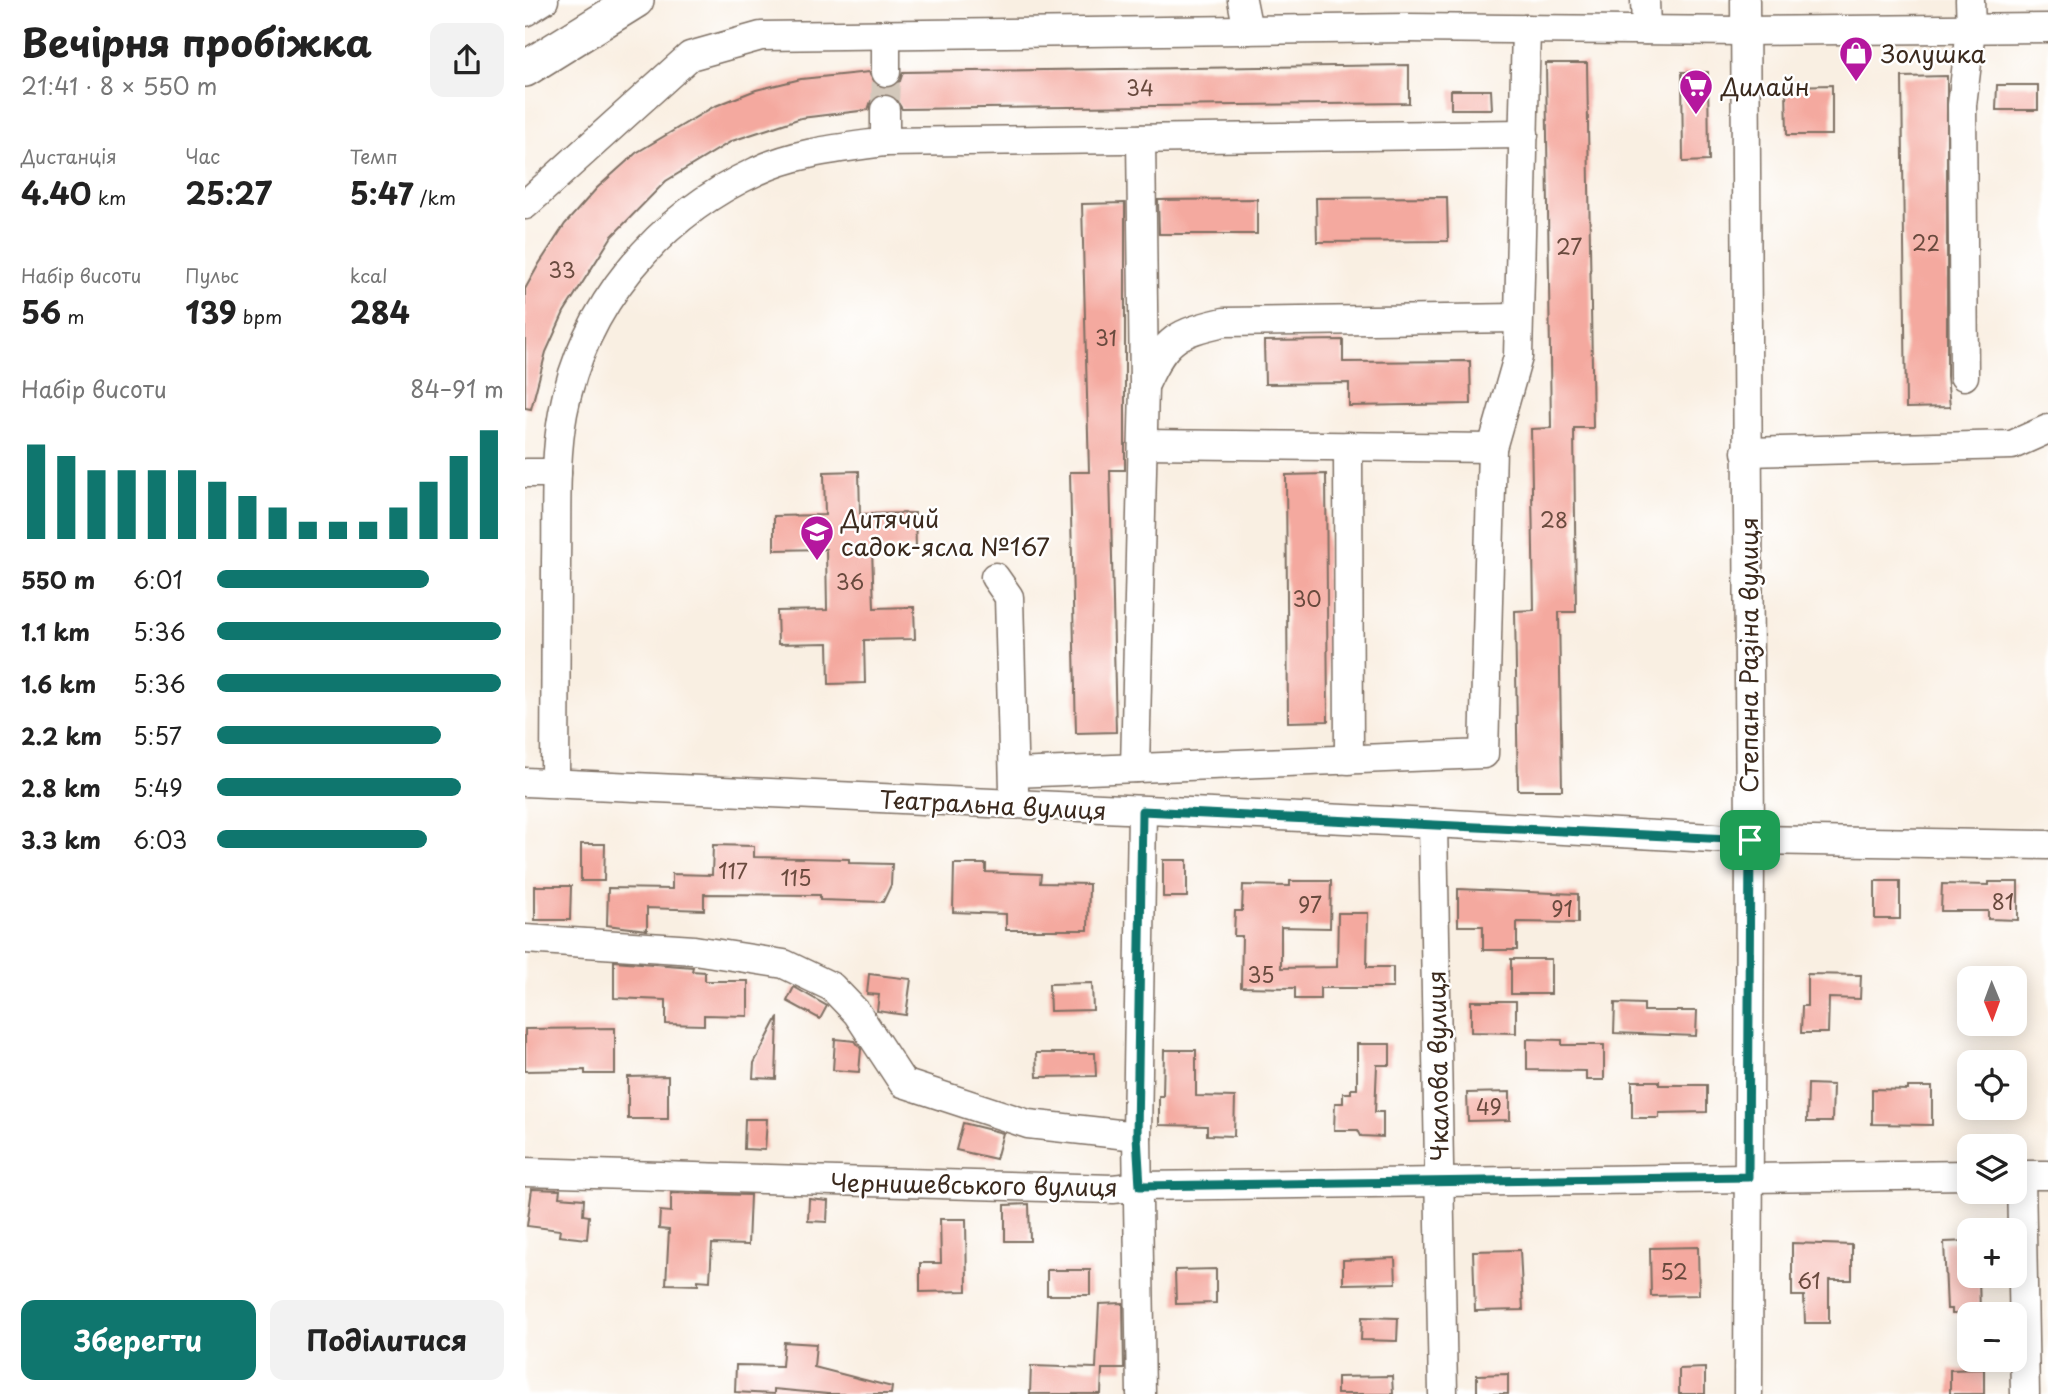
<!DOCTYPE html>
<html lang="uk">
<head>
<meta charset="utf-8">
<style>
  body { margin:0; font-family:"Playpen Sans",sans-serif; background:#f2f2f2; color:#222; height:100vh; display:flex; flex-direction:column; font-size:26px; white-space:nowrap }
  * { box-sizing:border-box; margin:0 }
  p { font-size:23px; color:#767676 }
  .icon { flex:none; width:38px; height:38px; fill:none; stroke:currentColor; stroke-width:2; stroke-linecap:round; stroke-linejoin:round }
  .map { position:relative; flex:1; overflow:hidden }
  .details { display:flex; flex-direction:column; background:#fff; width:525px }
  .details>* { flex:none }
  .needle { width:46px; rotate:179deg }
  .controls { position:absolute; left:1432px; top:966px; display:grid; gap:14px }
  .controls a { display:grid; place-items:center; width:70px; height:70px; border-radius:14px; background:#fff; box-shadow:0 4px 18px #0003; font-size:35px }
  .pin { position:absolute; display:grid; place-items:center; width:60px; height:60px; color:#fff; margin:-30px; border-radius:14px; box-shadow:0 4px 10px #0006 }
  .round { display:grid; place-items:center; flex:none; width:74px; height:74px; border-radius:14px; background:#f2f2f2 }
  .summary { display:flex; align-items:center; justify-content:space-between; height:119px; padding:0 21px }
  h1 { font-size:38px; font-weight:700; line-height:52px }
  .figures { display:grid; grid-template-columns:repeat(3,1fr); gap:10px; height:119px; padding:7px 21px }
  .figures div { display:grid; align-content:center }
  .figures b { font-size:30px; font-weight:700 }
  .figures small { font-size:19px; font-weight:400 }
  .figures p { font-size:19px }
  .chart { height:196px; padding:14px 21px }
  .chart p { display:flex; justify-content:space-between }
  .chart svg { width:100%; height:126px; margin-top:7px; stroke:#0f766e; stroke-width:6 }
  .action { display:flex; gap:14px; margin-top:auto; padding:14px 21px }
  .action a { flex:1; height:80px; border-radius:14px; background:#0f766e; color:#fff; font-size:28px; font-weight:700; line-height:80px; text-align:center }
  .action a+a { background:#f2f2f2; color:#222 }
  ul { padding:0 21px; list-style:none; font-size:23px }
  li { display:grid; grid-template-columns:112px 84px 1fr; align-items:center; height:52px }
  li i { height:18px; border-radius:9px; background:#0f766e }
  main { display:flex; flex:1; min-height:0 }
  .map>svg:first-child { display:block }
  .building { fill:#f4a99f }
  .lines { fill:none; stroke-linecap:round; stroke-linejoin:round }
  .minor-tunnel { stroke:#d3c8bb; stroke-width:28; stroke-dasharray:28 14; stroke-linecap:butt }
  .minor-casing { stroke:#7e6f63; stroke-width:31 }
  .major-casing { stroke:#7e6f63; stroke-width:38 }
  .minor { stroke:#fff; stroke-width:28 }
  .major { stroke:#fff; stroke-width:35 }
  .route-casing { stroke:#fff; stroke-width:14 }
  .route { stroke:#0f766e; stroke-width:9 }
  .labels { text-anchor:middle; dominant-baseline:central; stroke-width:5; stroke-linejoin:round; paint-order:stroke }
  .number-label { font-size:21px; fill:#694a3e }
  .poi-label { font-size:24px; fill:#3b2a1e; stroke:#fff; text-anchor:start }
  .street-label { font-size:24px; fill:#3b2a1e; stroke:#fff }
</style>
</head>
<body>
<main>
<section class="details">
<div class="summary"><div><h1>Вечірня пробіжка</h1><p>21:41 · 8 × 550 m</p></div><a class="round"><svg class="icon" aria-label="share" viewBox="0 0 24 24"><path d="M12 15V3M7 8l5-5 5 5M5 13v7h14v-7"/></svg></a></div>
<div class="figures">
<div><p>Дистанція</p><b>4.40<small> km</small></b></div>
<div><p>Час</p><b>25:27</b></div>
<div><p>Темп</p><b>5:47<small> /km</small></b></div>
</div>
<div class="figures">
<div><p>Набір висоти</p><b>56<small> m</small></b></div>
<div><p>Пульс</p><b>139<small> bpm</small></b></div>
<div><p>kcal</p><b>284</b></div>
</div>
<div class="chart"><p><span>Набір висоти</span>84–91 m</p>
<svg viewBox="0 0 160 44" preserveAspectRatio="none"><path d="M5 44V11M15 44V15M25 44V20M35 44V20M45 44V20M55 44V20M65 44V24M75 44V29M85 44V33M95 44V38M105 44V38M115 44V38M125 44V33M135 44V24M145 44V15M155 44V6"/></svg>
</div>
<ul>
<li><b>550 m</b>6:01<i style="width:74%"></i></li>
<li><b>1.1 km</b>5:36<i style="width:99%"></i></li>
<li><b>1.6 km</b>5:36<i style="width:99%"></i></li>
<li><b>2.2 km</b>5:57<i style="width:78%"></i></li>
<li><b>2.8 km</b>5:49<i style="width:85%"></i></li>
<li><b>3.3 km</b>6:03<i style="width:73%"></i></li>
</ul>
<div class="action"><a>Зберегти</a><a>Поділитися</a></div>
</section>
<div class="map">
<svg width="1523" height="1394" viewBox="0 0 1523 1394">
  <rect width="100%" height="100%" fill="#fff"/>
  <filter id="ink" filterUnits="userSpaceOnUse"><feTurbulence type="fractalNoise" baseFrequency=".0143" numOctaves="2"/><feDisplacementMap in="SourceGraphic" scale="14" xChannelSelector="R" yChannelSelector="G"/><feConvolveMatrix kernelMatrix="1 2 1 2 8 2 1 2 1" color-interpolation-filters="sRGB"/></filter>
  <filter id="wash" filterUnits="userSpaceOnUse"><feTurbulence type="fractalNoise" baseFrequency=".00686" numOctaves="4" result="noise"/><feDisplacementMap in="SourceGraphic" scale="28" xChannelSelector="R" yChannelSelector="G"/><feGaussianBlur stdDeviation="1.57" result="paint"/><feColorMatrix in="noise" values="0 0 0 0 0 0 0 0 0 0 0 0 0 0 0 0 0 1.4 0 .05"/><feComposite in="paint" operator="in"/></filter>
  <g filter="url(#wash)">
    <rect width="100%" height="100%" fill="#f9efe2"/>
    <g id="blocks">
      <g class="building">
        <polygon points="1021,63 1062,63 1068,428 1049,428 1051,612 1034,612 1037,790 993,790 990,611 1009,610 1006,429 1026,428"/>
        <polygon points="884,65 884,103 377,109 369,96 359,93 346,101 343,110 276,118 207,141 141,181 87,236 39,312 21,352 6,409 0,408 0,289 14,264 40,224 72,188 111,153 188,107 231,90 276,79 344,72 352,86 362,89 375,81 378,72"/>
        <polygon points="1157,72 1183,72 1184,161 1158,162"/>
        <polygon points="1422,76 1422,376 1425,407 1381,408 1377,77"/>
        <polygon points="1307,85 1307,135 1262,135 1261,86"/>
        <polygon points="1472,85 1513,85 1513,110 1471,110"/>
        <polygon points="926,90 966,90 967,109 926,109"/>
        <polygon points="922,197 923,241 792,242 791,198"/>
        <polygon points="732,199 732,234 634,234 633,200"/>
        <polygon points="600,203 600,470 585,470 591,732 551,733 545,472 564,472 557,204"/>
        <polygon points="818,340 818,362 945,361 946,404 824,406 824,383 740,384 739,341"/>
        <polygon points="334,471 335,514 390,513 391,548 347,549 349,608 389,607 390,639 339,640 340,683 304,684 303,643 253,644 252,611 302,610 301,549 249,550 249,516 300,515 299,472"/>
        <polygon points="801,474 803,721 763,722 761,475"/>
        <polygon points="56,844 80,844 79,881 56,881"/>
        <polygon points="188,845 229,846 229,857 324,859 324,863 367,864 366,885 358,902 295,900 295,895 179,894 179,910 122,908 122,930 82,925 83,888 147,889 147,874 187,875"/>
        <rect x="638" y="860" width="24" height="37"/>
        <polygon points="429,864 461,864 461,872 516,874 515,883 564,884 563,930 481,930 481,914 428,912"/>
        <polygon points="765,881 806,881 805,928 756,927 756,968 812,967 813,913 843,913 842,967 868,967 868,988 795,988 795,999 770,999 770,988 716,987 717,936 709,936 710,911 717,911 718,885 765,886"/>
        <rect x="1350" y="881" width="25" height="38"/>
        <polygon points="1464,882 1493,882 1493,920 1463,919 1463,911 1416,911 1417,884 1464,885"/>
        <polygon points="10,886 46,886 45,920 10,920"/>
        <polygon points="933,889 1053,894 1053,923 992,922 992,950 958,950 958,926 933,926"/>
        <rect x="986" y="959" width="40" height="35"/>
        <polygon points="89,961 168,967 167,971 180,972 180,981 223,981 223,1016 179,1015 179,1025 141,1024 141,1000 89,998"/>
        <polygon points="344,974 386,979 381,1015 352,1011 354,995 342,994"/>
        <polygon points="1282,974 1336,975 1335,999 1304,998 1303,1033 1276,1033 1277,1006 1282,1006"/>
        <polygon points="567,983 568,1010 525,1011 524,984"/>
        <polygon points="269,987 302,1006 295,1019 262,1001"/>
        <polygon points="946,1001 991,1001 991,1033 946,1032"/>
        <polygon points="1090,1003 1119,1004 1119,1011 1172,1011 1171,1036 1089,1033"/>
        <polygon points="253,1017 251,1079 228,1078 229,1063"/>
        <polygon points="90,1028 90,1074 60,1074 60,1070 0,1071 0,1029"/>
        <polygon points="310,1039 330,1041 336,1049 334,1072 308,1070"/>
        <polygon points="1002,1039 1037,1040 1037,1045 1079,1045 1079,1080 1061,1080 1061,1071 1002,1070"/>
        <polygon points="832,1044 865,1044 865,1065 852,1065 850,1112 858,1112 858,1137 836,1136 833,1130 809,1130 810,1103 818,1103 818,1093 826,1093 826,1089 832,1089"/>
        <polygon points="639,1050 671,1050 671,1096 710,1097 709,1136 682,1135 682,1126 634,1125 634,1096 638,1096"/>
        <polygon points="511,1053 570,1053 571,1076 512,1077"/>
        <polygon points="143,1076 143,1119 103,1119 103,1077"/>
        <polygon points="1107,1081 1134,1081 1134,1085 1182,1085 1182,1112 1134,1113 1134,1118 1107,1118"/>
        <polygon points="1283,1084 1308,1085 1307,1122 1282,1122"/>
        <polygon points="1383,1087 1407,1087 1407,1125 1347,1124 1347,1089 1383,1090"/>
        <polygon points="985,1092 985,1120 943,1121 942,1093"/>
        <polygon points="220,1119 242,1119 240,1150 219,1149"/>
        <polygon points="438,1123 478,1133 471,1159 431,1150"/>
        <polygon points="7,1189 35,1190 34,1197 59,1199 58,1215 64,1216 62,1239 34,1236 35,1230 2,1226"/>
        <polygon points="146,1193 225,1195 223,1245 187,1244 185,1281 173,1280 173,1285 141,1284 144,1230 134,1229 135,1211 146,1212"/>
        <polygon points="284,1199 303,1201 302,1222 283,1221"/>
        <polygon points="504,1204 505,1241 480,1241 480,1205"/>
        <polygon points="415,1219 441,1219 442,1291 395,1292 395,1263 416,1263"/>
        <polygon points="1444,1241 1444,1276 1454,1276 1455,1314 1427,1314 1427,1309 1422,1309 1419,1242"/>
        <polygon points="1267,1243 1327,1245 1327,1280 1304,1280 1304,1323 1280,1323 1279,1296 1267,1296"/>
        <polygon points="1173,1247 1174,1295 1126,1296 1125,1248"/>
        <polygon points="995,1250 998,1310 950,1311 948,1251"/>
        <polygon points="870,1258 871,1283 818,1284 818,1260"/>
        <polygon points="691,1269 691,1303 651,1304 650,1270"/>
        <rect x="522" y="1270" width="43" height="25"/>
        <polygon points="598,1303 599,1369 577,1369 576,1394 505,1394 506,1366 571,1368 574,1304"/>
        <polygon points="837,1317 873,1318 872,1341 836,1340"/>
        <polygon points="259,1342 291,1344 289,1367 367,1387 366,1394 303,1394 249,1389 249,1394 210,1392 211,1365 257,1366"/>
        <polygon points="1180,1368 1180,1394 1154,1394 1154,1369"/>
        <polygon points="1459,1369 1459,1394 1425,1394 1425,1370"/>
        <polygon points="983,1374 983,1394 952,1394 952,1375"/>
        <polygon points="867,1376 868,1394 812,1394 812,1377"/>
      </g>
    </g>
  </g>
  <g filter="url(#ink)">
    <use href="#blocks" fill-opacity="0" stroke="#7e6f63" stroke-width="2"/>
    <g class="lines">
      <polyline class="minor-tunnel" points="360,110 361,72"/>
      <g class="minor-casing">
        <g id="minor">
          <polyline points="717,0 723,30"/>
          <polyline points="1120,0 1121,30"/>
          <polyline points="1220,0 1225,840 1223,1394"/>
          <polyline points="0,12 19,0"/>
          <polyline points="361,72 361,34"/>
          <polyline points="360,142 360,110"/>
          <polyline points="0,205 165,56 236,36 882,28 1220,31 1523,28"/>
          <polyline points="1439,376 1437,105 1446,29 1445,0"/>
          <path d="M621 382C641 338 652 333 699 322L993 318"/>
          <polyline points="618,444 967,448"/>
          <polyline points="823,446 824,760"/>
          <polyline points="1221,452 1487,445 1523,429"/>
          <polyline points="1,473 32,473"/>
          <polyline points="470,577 484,597 489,790"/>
          <polyline points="610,768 619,386 616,139"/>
          <polyline points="489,773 959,754 967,448 993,357 1001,29"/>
          <polyline points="0,782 908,823 1225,840 1523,845"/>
          <path d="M30 782C31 709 31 635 31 561 32 512 29 461 38 413 58 306 133 216 232 171 271 152 318 148 360 142L999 134"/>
          <polyline points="908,823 918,1394"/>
          <polyline points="0,939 169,950 259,964 307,987 332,1013 378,1083 503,1124 612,1136"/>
          <polyline points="0,1172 588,1189 615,1186 1444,1175"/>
          <polyline points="1489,1175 1523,1175"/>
          <polyline points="1496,1175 1500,1394"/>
          <polyline points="616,1394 612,1136 617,811"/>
        </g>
      </g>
      <g class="major-casing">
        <polyline id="major" points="0,69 111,0"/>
      </g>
      <use href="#minor" class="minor"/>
      <use href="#major" class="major"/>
    </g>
  </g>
  <g class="lines" filter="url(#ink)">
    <g class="route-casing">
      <polygon id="route" points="617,811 1225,840 1223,1177 615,1186 612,1136"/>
    </g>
    <use href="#route" class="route"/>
  </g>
  <defs>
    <g id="shop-pin" transform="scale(1.75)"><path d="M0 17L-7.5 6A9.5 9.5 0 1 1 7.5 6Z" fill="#b5179e" stroke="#fff"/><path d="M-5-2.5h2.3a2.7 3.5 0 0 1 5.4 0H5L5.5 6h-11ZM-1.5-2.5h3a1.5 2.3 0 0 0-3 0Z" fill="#fff"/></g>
    <g id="supermarket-pin" transform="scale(1.75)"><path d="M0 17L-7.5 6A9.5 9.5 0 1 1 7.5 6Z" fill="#b5179e" stroke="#fff"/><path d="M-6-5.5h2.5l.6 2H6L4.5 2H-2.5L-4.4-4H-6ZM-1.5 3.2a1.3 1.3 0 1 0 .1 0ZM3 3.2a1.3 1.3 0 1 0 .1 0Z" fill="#fff"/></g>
    <g id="school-pin" transform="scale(1.75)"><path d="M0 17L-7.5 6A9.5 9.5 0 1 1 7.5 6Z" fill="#b5179e" stroke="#fff"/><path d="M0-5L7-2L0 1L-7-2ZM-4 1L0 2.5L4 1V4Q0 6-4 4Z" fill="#fff"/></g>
  </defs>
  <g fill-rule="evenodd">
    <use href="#shop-pin" x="1331" y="53"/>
    <use href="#supermarket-pin" x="1171" y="86"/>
    <use href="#school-pin" x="292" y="532"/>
  </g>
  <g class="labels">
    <g class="number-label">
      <text x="615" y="87">34</text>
      <text x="1401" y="242">22</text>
      <text x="1044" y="246">27</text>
      <text x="37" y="269">33</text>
      <text x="581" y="337">31</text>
      <text x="1029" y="519">28</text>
      <text x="325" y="581">36</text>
      <text x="782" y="598">30</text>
      <text x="208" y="870">117</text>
      <text x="271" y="877">115</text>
      <text x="1478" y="901">81</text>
      <text x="785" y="904">97</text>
      <text x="1037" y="908">91</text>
      <text x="736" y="974">35</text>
      <text x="964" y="1106">49</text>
      <text x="1149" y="1271">52</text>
      <text x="1284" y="1280">61</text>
    </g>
    <g class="poi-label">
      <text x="1356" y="53">Золушка</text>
      <text x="1196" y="86">Дилайн</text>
      <text x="316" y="518">Дитячий<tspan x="316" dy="28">садок-ясла №167</tspan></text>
    </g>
    <g class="street-label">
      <text transform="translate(1223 655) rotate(-90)">Степана Разіна вулиця</text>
      <text transform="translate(468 804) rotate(3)">Театральна вулиця</text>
      <text transform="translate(912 1066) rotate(-91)">Чкалова вулиця</text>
      <text transform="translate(449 1184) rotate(1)">Чернишевського вулиця</text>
    </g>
  </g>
</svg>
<div class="controls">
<a><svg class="needle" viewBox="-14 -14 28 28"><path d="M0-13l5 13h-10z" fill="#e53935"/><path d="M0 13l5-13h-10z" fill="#767676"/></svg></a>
<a><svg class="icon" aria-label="locate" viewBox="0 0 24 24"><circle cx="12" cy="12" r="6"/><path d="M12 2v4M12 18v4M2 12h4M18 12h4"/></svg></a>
<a><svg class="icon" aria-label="layers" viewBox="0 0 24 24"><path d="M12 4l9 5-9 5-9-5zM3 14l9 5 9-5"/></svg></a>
<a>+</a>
<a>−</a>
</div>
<div class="pin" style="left:1225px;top:840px;background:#1e9e55"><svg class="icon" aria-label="arrive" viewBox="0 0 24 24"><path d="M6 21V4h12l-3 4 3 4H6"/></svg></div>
</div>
</main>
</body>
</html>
